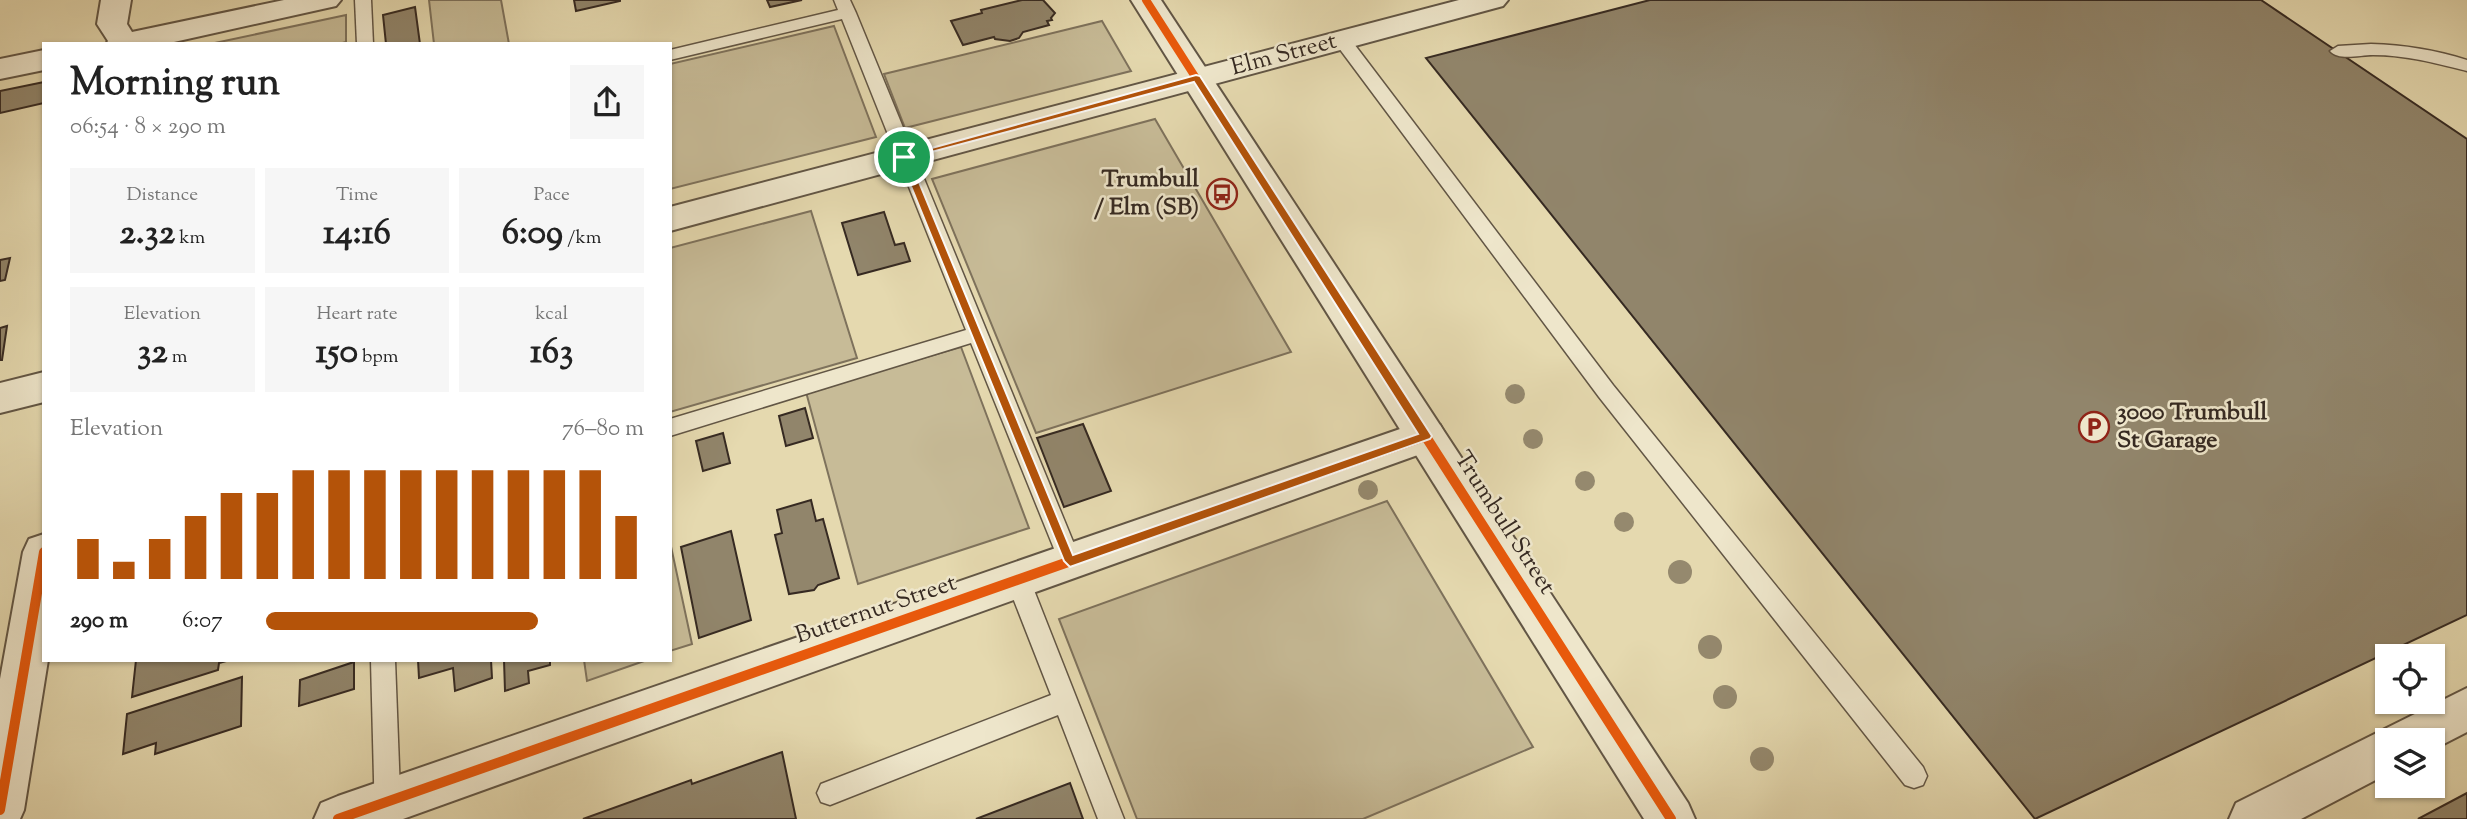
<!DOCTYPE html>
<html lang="en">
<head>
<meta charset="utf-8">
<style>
  body { margin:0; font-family:"Sorts Mill Goudy",serif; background:#f6f6f6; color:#222; height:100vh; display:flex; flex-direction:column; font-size:26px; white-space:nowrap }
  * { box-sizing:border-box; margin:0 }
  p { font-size:23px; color:#767676 }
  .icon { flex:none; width:38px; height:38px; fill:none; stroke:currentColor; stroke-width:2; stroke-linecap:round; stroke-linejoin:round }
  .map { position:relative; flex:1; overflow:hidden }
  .details { position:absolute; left:42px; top:42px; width:630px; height:620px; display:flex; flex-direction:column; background:#fff; border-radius:0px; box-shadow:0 2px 5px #0004 }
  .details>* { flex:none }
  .tools { position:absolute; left:2375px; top:644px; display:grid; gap:14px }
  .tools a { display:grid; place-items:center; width:70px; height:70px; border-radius:0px; background:#fff; box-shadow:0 2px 5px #0004; font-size:35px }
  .pin { position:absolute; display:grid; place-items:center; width:60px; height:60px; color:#fff; margin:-30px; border:4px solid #fff; border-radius:50%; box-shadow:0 2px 7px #0007 }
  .round { display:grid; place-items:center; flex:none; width:74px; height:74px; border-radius:0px; background:#f6f6f6 }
  .summary { display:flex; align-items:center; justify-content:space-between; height:119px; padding:0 28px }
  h1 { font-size:38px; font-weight:800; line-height:52px }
  .metrics { display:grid; grid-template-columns:repeat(3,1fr); gap:10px; height:119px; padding:7px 28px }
  .metrics div { display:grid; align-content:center; border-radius:0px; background:#f6f6f6; text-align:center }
  .metrics b { font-size:35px; font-weight:800 }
  .metrics small { font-size:19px; font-weight:400 }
  .metrics p { font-size:19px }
  .chart { height:196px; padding:14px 28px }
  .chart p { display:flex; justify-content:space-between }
  .chart svg { width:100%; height:126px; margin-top:7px; stroke:#b45309; stroke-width:6 }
  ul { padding:0 28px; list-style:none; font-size:23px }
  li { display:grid; grid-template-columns:112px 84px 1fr; align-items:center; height:52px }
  li i { height:18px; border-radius:9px; background:#b45309 }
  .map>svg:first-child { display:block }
  .green { fill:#c7bb97; stroke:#7e725c; stroke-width:2 }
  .building { fill:#91856b; stroke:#362a22; stroke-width:2 }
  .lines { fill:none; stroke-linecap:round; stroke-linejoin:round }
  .service-casing { stroke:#625645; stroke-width:3 }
  .minor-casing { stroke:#625645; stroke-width:4 }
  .tertiary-casing { stroke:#625645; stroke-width:4 }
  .service { fill:#eee6cb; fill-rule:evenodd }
  .minor { fill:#eee6cb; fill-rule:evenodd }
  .tertiary { fill:#eee6cb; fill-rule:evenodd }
  .cycleway-far1-casing { stroke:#eee6cb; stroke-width:11 }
  .cycleway-casing { stroke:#eee6cb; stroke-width:14 }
  .cycleway-far1 { stroke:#e8590c; stroke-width:8 }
  .cycleway { stroke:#e8590c; stroke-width:10 }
  .tree { fill:#95896e }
  .route { fill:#b45309; stroke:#fff; stroke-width:2; fill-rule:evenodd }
  .labels { text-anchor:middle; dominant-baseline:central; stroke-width:5; stroke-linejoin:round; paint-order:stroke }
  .street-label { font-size:24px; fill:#362a22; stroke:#eee6cb }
  .poi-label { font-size:24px; font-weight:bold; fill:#362a22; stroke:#eee6cb; text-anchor:end }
</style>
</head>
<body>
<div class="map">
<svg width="2467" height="819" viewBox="0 0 2467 819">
  <rect width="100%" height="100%" fill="#e5d9af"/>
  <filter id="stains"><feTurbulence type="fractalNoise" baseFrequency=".00286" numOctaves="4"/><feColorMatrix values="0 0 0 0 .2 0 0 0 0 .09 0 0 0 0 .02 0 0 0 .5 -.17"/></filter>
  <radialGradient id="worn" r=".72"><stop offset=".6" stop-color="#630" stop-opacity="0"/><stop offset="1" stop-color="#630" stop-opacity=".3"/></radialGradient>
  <g class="green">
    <polygon points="429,0 501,0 509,44 434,44"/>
    <polygon points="346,15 346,42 339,44 210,44"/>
    <polygon points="1102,21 1131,71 905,128 884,74"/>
    <polygon points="834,26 876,137 670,189 670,64"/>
    <polygon points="1155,119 1291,352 1036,433 932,179"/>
    <polygon points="811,211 857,358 670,412 670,248"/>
    <polygon points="961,347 1029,528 858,584 806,392"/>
    <polygon points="1387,501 1533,747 1363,819 1137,819 1059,619"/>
    <polygon points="670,542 692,644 670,651"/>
    <polygon points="584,660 647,660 587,681"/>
  </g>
  <g class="building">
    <polygon points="574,0 620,0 620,1 576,11"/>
    <polygon points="767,0 802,0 770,7"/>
    <polygon points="1022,0 1043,0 1055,13 1051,18 1052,20 1047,21 1049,25 1023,32 1019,38 1010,41 995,39 994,37 963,45 951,21 982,13 981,10"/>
    <polygon points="1650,0 2261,0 2467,139 2467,615 2035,819 1426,58"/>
    <polygon points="415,7 420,44 386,44 383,15"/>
    <polygon points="44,82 44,103 0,113 0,91"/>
    <polygon points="884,212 895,245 904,243 910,261 858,275 842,223"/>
    <polygon points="10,258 5,280 0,281 0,260"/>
    <polygon points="7,326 2,360 0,360 0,328"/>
    <polygon points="805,408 813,438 786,446 779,416"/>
    <polygon points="1083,424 1111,491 1064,507 1037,438"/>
    <polygon points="723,433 730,463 703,471 696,441"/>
    <polygon points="811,500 816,521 823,519 839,578 818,585 814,590 789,594 775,535 782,533 777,510"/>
    <polygon points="731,531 751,620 699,638 681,547"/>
    <polygon points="136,660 230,660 219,663 218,670 132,697"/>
    <polygon points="418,660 491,660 492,678 455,691 453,668 419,678"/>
    <polygon points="504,660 550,660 550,665 528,671 529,683 505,691"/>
    <polygon points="354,662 354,689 299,706 300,680"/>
    <polygon points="242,677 241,726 155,754 156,743 123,754 127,714"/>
    <polygon points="782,752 796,819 583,819 691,780 692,784"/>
    <polygon points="1070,783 1083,819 976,819"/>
    <polygon points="2467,793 2467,819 2418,819"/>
  </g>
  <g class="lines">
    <g class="service-casing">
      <g id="service">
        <polygon points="355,0 371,0 373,44 357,44"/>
        <polygon points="834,0 850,0 856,13 1081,561 1078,568 1070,571 1062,568 1059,561 971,343 670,436 670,419 966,330 842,19 670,60 670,50 838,10"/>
        <polygon points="1342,35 1348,36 1613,385 1923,767 1927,776 1923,785 1914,788 1905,785 1599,397 1336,44 1334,40"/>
        <path d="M2371 44C2404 45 2436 50 2467 60V71C2435 63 2406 55 2373 55 2360 55 2338 61 2330 51L2338 46Z"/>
        <polygon points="1018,570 1026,573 1030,580 1124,819 1098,819 1058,715 830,805 821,802 817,793 821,784 1051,695 1006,580 1010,573"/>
        <polygon points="371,660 395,660 401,819 375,819"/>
      </g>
    </g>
    <g class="minor-casing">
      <g id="minor">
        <polygon points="101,0 131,0 127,24 132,32 284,0 341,0 336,6 165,44 106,44 108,41 97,24"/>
        <polygon points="1459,0 1508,0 1503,6 670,231 670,207"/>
        <polygon points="44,50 44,70 0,79 0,59"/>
        <polygon points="44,372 44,402 0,413 0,383"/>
        <polygon points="1426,420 1440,425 1446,436 1440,447 403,819 314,819 321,803 338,796"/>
        <polygon points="44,534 44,660 48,660 24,810 20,819 0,819 0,679 23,552 29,539"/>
        <polygon points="2467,688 2467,732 2432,750 2432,740 2387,740 2387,774 2301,819 2229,819 2236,803"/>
      </g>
    </g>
    <g class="tertiary-casing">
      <polygon id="tertiary" points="1131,0 1161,0 1688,803 1695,819 1644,819"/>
    </g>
    <use href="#service" class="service"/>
    <use href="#minor" class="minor"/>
    <use href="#tertiary" class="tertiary"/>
    <g class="cycleway-far1-casing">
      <polyline id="cycleway-far1" points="1146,0 1377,361"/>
    </g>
    <g class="cycleway-casing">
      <g id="cycleway">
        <polyline points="1376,359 1671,819"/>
        <polyline points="0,810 44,552"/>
        <polyline points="338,819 1426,436"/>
      </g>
    </g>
    <use href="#cycleway-far1" class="cycleway-far1"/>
    <use href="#cycleway" class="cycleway"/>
  </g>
  <g class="tree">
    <circle cx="1515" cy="394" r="10"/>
    <circle cx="1533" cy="439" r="10"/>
    <circle cx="1585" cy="481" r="10"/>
    <circle cx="1368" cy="490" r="10"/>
    <circle cx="1624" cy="522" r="10"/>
    <circle cx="1680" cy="572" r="12"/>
    <circle cx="1710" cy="647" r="12"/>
    <circle cx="1725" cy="697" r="12"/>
    <circle cx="1762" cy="759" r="12"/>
  </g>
  <path class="route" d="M1196 75 1200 76 1432 436 1430 439 1070 567 1064 561 899 157ZM1194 82 1418 434 1073 555 909 158Z"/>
  <defs>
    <g id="bus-ring" transform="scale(1.575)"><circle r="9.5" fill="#eee6cb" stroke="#8f2418" stroke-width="1.5"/><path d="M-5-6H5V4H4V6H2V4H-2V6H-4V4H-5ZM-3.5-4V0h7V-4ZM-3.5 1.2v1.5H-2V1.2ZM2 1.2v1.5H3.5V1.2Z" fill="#8f2418"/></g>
    <g id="parking-ring" transform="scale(1.575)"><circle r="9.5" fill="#eee6cb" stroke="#8f2418" stroke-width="1.5"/><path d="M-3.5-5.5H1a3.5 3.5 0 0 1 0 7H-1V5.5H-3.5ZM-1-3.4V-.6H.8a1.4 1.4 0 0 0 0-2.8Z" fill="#8f2418"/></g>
  </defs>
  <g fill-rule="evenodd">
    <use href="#bus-ring" x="1222" y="194"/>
    <use href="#parking-ring" x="2094" y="427"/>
  </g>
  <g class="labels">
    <g class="street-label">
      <text transform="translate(1284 55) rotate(-15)">Elm Street</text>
      <text transform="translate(1504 523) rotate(57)">Trumbull Street</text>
      <text transform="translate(876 610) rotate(-19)">Butternut Street</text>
    </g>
    <g class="poi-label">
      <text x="1199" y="180">Trumbull<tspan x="1199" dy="28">/ Elm (SB)</tspan></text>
      <text x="2117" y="413" text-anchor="start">3000 Trumbull<tspan x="2117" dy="28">St Garage</tspan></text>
    </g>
  </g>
  <rect width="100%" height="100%" filter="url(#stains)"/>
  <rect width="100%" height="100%" fill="url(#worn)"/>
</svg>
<div class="tools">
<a><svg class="icon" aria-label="locate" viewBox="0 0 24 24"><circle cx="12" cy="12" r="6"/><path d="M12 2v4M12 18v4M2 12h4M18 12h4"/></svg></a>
<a><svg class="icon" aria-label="layers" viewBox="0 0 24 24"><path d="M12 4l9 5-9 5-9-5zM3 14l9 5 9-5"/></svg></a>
</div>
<div class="pin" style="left:904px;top:157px;background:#1e9e55"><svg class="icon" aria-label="arrive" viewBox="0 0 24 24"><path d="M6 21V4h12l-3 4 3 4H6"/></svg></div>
<section class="details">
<div class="summary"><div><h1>Morning run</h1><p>06:54 · 8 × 290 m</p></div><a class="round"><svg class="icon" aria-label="share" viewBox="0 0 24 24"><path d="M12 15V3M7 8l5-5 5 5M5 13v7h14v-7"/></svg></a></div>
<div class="metrics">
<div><p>Distance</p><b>2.32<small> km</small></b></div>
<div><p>Time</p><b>14:16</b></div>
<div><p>Pace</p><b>6:09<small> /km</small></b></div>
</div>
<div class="metrics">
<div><p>Elevation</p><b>32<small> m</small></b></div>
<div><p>Heart rate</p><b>150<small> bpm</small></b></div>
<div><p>kcal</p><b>163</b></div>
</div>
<div class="chart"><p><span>Elevation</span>76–80 m</p>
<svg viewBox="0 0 160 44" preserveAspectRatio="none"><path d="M5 44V30M15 44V38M25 44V30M35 44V22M45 44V14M55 44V14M65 44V6M75 44V6M85 44V6M95 44V6M105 44V6M115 44V6M125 44V6M135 44V6M145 44V6M155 44V22"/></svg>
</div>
<ul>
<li><b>290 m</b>6:07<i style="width:72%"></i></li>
</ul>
</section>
</div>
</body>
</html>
